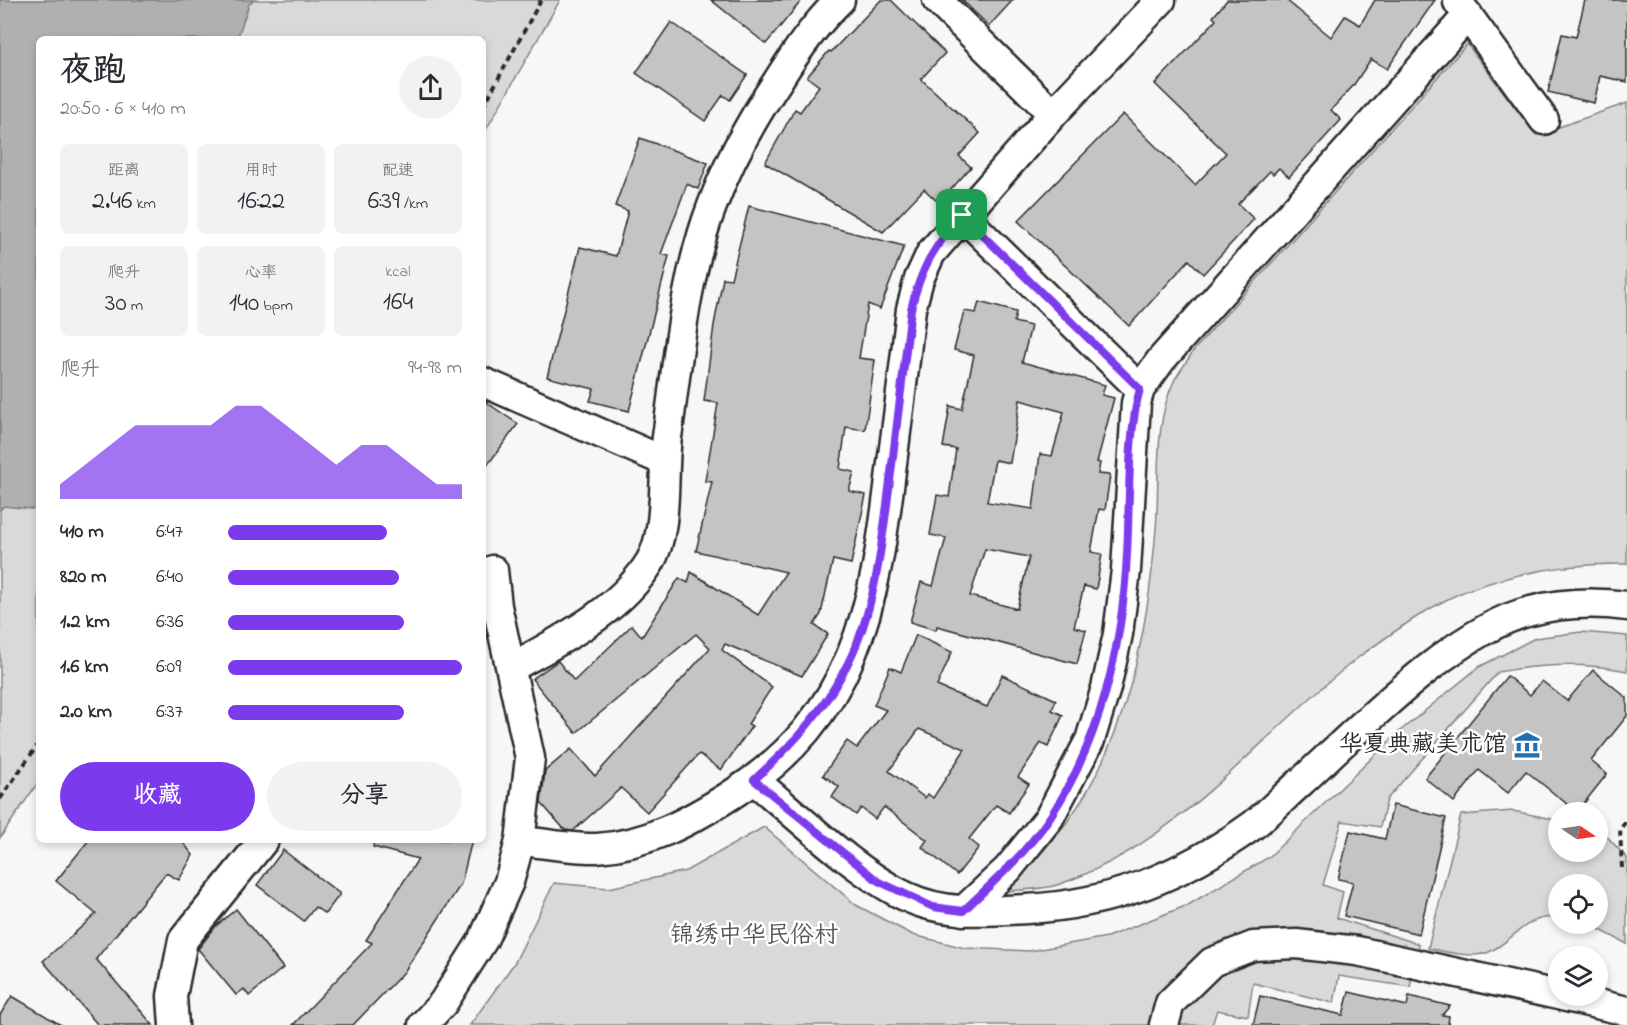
<!DOCTYPE html>
<html lang="zh">
<head>
<meta charset="utf-8">
<style>
  body { margin:0; font-family:"Indie Flower","LXGW WenKai TC",sans-serif; background:#f2f2f3; color:#2b2b33; height:100vh; display:flex; flex-direction:column; font-size:22px; white-space:nowrap }
  * { box-sizing:border-box; margin:0 }
  p { font-size:20px; color:#7c7c81 }
  .icon { flex:none; width:33px; height:33px; fill:none; stroke:currentColor; stroke-width:2; stroke-linecap:round; stroke-linejoin:round }
  .map { position:relative; flex:1; overflow:hidden }
  .panel { position:absolute; left:36px; top:36px; width:450px; height:807px; display:flex; flex-direction:column; background:#fff; border-radius:9px; box-shadow:0 3px 9px #0003 }
  .panel>* { flex:none }
  .needle { width:39px; rotate:103deg }
  .fabs { position:absolute; left:1548px; top:802px; display:grid; gap:12px }
  .fabs a { display:grid; place-items:center; width:60px; height:60px; border-radius:50%; background:#fff; box-shadow:0 3px 9px #0003; font-size:30px }
  .pin { position:absolute; display:grid; place-items:center; width:51px; height:51px; color:#fff; margin:-26px; border-radius:12px; box-shadow:0 3px 9px #0006 }
  .round { display:grid; place-items:center; flex:none; width:63px; height:63px; border-radius:32px; background:#f2f2f3 }
  .headline { display:flex; align-items:center; justify-content:space-between; height:102px; padding:0 24px }
  h1 { font-size:33px; font-weight:600; line-height:45px }
  .metrics { display:grid; grid-template-columns:repeat(3,1fr); gap:9px; height:102px; padding:6px 24px }
  .metrics div { display:grid; align-content:center; border-radius:9px; background:#f2f2f3; text-align:center }
  .metrics b { font-size:26px; font-weight:600 }
  .metrics small { font-size:16px; font-weight:400 }
  .metrics p { font-size:16px }
  .chart { height:168px; padding:12px 24px }
  .chart p { display:flex; justify-content:space-between }
  .chart svg { width:100%; height:108px; margin-top:6px; fill:#7c3aed; opacity:.7 }
  .button { display:flex; gap:12px; margin-top:auto; padding:12px 24px }
  .button a { flex:1; height:69px; border-radius:36px; background:#7c3aed; color:#fff; font-size:24px; font-weight:600; line-height:69px; text-align:center }
  .button a+a { background:#f2f2f3; color:#2b2b33 }
  ul { padding:0 24px; list-style:none; font-size:20px }
  li { display:grid; grid-template-columns:96px 72px 1fr; align-items:center; height:45px }
  li i { height:15px; border-radius:8px; background:#7c3aed }
  .map>svg:first-child { display:block }
  .green { fill:#d9d9d9; stroke:#828282; stroke-width:1.5 }
  .water { fill:#b0b0b0; stroke:#7b7b7b; stroke-width:1.5 }
  .building { fill:#c4c4c4; stroke:#2b2b2b; stroke-width:1.5; fill-rule:evenodd }
  .lines { fill:none; stroke-linecap:round; stroke-linejoin:round }
  .minor-casing { stroke:#2b2b2b; stroke-width:33 }
  .path { stroke:#2b2b2b; stroke-width:4; stroke-dasharray:6 4.5; stroke-linecap:butt }
  .minor { stroke:#fff; stroke-width:28 }
  .route-casing { stroke:#fff; stroke-width:12 }
  .route { stroke:#7c3aed; stroke-width:8 }
  .labels { text-anchor:middle; dominant-baseline:central; stroke-width:5; stroke-linejoin:round; paint-order:stroke }
  .poi-label { font-size:24px; fill:#2b2b2b; stroke:#fff; text-anchor:end }
  .park-label { font-size:24px; fill:#565656; stroke:#fff }
</style>
</head>
<body>
<div class="map">
<svg width="1627" height="1025" viewBox="0 0 1627 1025">
  <rect width="100%" height="100%" fill="#f7f7f7"/>
  <filter id="ink" filterUnits="userSpaceOnUse"><feTurbulence type="fractalNoise" baseFrequency=".0167" numOctaves="2"/><feDisplacementMap in="SourceGraphic" scale="12" xChannelSelector="R" yChannelSelector="G"/><feConvolveMatrix kernelMatrix="1 2 1 2 8 2 1 2 1" color-interpolation-filters="sRGB"/></filter>
  <g filter="url(#ink)">
    <g class="green">
      <polygon points="0,0 560,0 483,135 483,39 39,39 39,781 0,838"/>
      <path d="M1467 44 1536 135 1627 103V564C1574 563 1521 571 1471 589 1436 601 1389 635 1359 657 1259 734 1181 844 1057 885 1042 890 1023 889 1007 891 1028 868 1049 846 1067 822 1128 739 1148 629 1156 529 1160 482 1153 425 1174 381 1180 371 1187 361 1194 350Z"/>
      <path d="M1581 632 1627 636V671C1583 662 1542 664 1498 672L1387 799 1380 827 1342 821 1323 885 1343 892 1337 918 1419 944 1410 987 1339 976 1334 1003 1253 983 1248 1016 1217 1010 1212 1025H470L515 962 554 883 609 888 686 871 764 827 856 905 913 935 965 948 1030 951 1107 937 1188 905 1269 857 1400 731 1479 667 1535 638Z"/>
      <path d="M1513 811 1558 820V852H1598V827L1627 858V944L1589 924H1598V885H1558V918C1525 914 1514 941 1489 952 1474 959 1444 952 1428 948L1461 815Z"/>
    </g>
    <polygon class="water" points="0,0 254,0 249,4 237,39 39,39 39,510 4,506 0,510"/>
    <g class="building">
      <polygon points="711,0 802,0 766,44"/>
      <polygon points="881,0 891,0 945,53 921,79 980,133 959,156 971,167 939,203 924,189 883,232 765,163 795,109 800,112 819,86 807,77 829,51 831,52"/>
      <polygon points="962,0 1013,0 989,26"/>
      <polygon points="1227,0 1286,0 1331,37 1345,16 1360,25 1375,0 1435,0 1387,69 1371,59 1353,86 1331,110 1341,120 1289,177 1279,168 1273,174 1270,171 1238,204 1254,219 1203,274 1189,260 1129,326 1018,221 1123,114 1195,185 1226,153 1155,84 1216,20 1213,17"/>
      <polygon points="1585,0 1627,0 1627,82 1600,76 1594,103 1548,92 1562,34 1576,37"/>
      <polygon points="671,22 747,75 730,100 723,95 705,121 636,73"/>
      <polygon points="640,138 708,163 698,189 687,184 661,254 669,256 629,411 590,401 594,389 547,377 580,247 616,256 628,211 615,206"/>
      <polygon points="749,206 904,246 880,309 868,304 859,358 875,360 865,430 846,427 840,469 854,472 849,491 866,495 851,564 833,560 821,614 814,625 828,634 802,676 725,644 722,650 772,687 748,724 752,726 721,770 699,754 647,812 621,788 573,831 565,830 541,803 545,771 571,749 595,776 710,648 696,634 576,733 532,679 558,661 574,681 632,625 642,637 679,578 688,583 691,572 758,615 786,572 696,551 712,482 705,481 718,403 704,401 714,325 723,278 731,279"/>
      <path d="M979 302 1016 312 1014 322 1031 326 1022 362 1105 385 1102 395 1114 398 1097 462 1100 463 1098 474 1110 475 1105 510 1099 509 1091 552 1102 554 1096 589 1084 586 1074 627 1086 630 1077 664 937 626 936 630 910 622 921 582 933 586 946 538 930 535 937 495 949 497 956 449 943 447 950 406 962 409 974 355 954 350 964 311 976 313ZM1020 400 1064 412 1052 456 1040 454 1033 509 987 502 995 460 1010 463ZM985 549 1029 557 1017 609 970 596Z"/>
      <polygon points="483,400 518,424 483,471"/>
      <path d="M916 635 952 652 937 686 987 707 1002 675 1056 700 1052 710 1063 715 1048 747 1041 743 1018 777 1029 784 1009 813 996 805 969 839 979 847 957 875 922 847 927 840 884 807 875 819 861 808 856 815 832 797 839 787 823 775 847 741 857 748 886 710 874 705 890 667 901 672ZM919 729 965 749 933 798 928 794 925 798 889 771Z"/>
      <polygon points="1593,670 1627,698 1627,716 1591,761 1607,774 1577,812 1526,771 1508,793 1479,770 1454,802 1425,778 1507,676 1530,695 1542,681 1567,701"/>
      <polygon points="1393,805 1446,818 1419,934 1344,916 1353,882 1338,879 1350,831 1385,839"/>
      <polygon points="89,840 181,840 193,855 179,880 166,873 96,959 153,1025 98,1025 43,961 96,914 56,881"/>
      <polygon points="374,840 472,840 461,884 404,972 353,1025 293,1025 372,943 366,940 418,859 373,847"/>
      <polygon points="283,850 340,894 325,914 315,907 304,921 257,885"/>
      <polygon points="236,909 283,968 249,996 244,989 236,995 198,949 216,926"/>
      <polygon points="1349,992 1407,1006 1409,996 1450,1006 1442,1015 1449,1016 1448,1025 1253,1025 1260,996 1343,1015"/>
      <polygon points="12,996 61,1025 0,1025 0,1015"/>
    </g>
    <g class="lines">
      <g class="minor-casing">
        <g id="minor">
          <polyline points="937,0 1053,114"/>
          <polyline points="1458,2 1544,120"/>
          <polyline points="962,215 1140,389"/>
          <polyline points="483,382 664,461"/>
          <path d="M511 668C560 640 619 612 650 562 669 530 662 474 667 437 678 361 684 279 712 206 728 163 751 121 777 82 795 53 815 24 840 0"/>
          <path d="M754 780C799 817 856 873 907 897 945 915 987 911 1027 909 1113 904 1182 876 1252 826 1269 813 1285 796 1301 782 1358 730 1456 628 1531 611 1561 603 1596 602 1627 606"/>
          <path d="M520 841C545 843 573 849 597 848 647 845 690 821 731 795 855 717 875 606 891 471 898 417 905 363 911 309L919 279 931 253 1053 114 1161 0"/>
          <polyline points="963,911 1008,869 1049,818 1090,740 1106,688 1118,634 1126,570 1136,403 1140,389 1161,360 1468,15"/>
          <polyline points="1562,996 1627,1011"/>
          <polyline points="174,1025 172,996 183,940 264,840"/>
          <polyline points="423,1025 443,1003 483,940 509,882 520,841 530,758 497,606 493,570"/>
          <polyline points="1164,1025 1170,1003 1212,962 1253,946 1296,944 1357,951 1558,995"/>
        </g>
      </g>
      <g class="path">
        <polyline points="483,107 541,0"/>
        <polyline points="0,799 39,743"/>
        <polyline points="1622,868 1620,829 1627,820"/>
      </g>
      <use href="#minor" class="minor"/>
    </g>
  </g>
  <g class="lines" filter="url(#ink)">
    <g class="route-casing">
      <path id="route" d="M962 215 1140 389C1127 433 1130 505 1127 553 1123 643 1101 741 1050 817 1026 853 994 882 963 911L933 907 878 881 754 780C792 745 825 710 848 663 876 608 882 542 890 481 897 424 904 366 911 309 921 268 934 246 962 215Z"/>
    </g>
    <use href="#route" class="route"/>
  </g>
  <defs>
    <g id="museum-bare" transform="scale(2.07)"><path d="M0-6L6-3V-2H-6V-3ZM-5-1h2V3h-2ZM-1-1h2V3h-2ZM3-1h2V3H3ZM-6 4H6V6H-6Z" fill="#1f6fb2" stroke="#fff" stroke-width="2.5" paint-order="stroke"/></g>
  </defs>
  <g fill-rule="evenodd">
    <use href="#museum-bare" x="1527" y="745"/>
  </g>
  <g class="labels">
    <g class="poi-label">
      <text x="1507" y="745">华夏典藏美术馆</text>
    </g>
    <g class="park-label">
      <text x="754" y="936">锦绣中华民俗村</text>
    </g>
  </g>
</svg>
<div class="fabs">
<a><svg class="needle" viewBox="-14 -14 28 28"><path d="M0-13l5 13h-10z" fill="#e53935"/><path d="M0 13l5-13h-10z" fill="#7c7c81"/></svg></a>
<a><svg class="icon" aria-label="locate" viewBox="0 0 24 24"><circle cx="12" cy="12" r="6"/><path d="M12 2v4M12 18v4M2 12h4M18 12h4"/></svg></a>
<a><svg class="icon" aria-label="layers" viewBox="0 0 24 24"><path d="M12 4l9 5-9 5-9-5zM3 14l9 5 9-5"/></svg></a>
</div>
<div class="pin" style="left:962px;top:215px;background:#1e9e55"><svg class="icon" aria-label="arrive" viewBox="0 0 24 24"><path d="M6 21V4h12l-3 4 3 4H6"/></svg></div>
<section class="panel">
<div class="headline"><div><h1>夜跑</h1><p>20:50 · 6 × 410 m</p></div><a class="round"><svg class="icon" aria-label="share" viewBox="0 0 24 24"><path d="M12 15V3M7 8l5-5 5 5M5 13v7h14v-7"/></svg></a></div>
<div class="metrics">
<div><p>距离</p><b>2.46<small> km</small></b></div>
<div><p>用时</p><b>16:22</b></div>
<div><p>配速</p><b>6:39<small> /km</small></b></div>
</div>
<div class="metrics">
<div><p>爬升</p><b>30<small> m</small></b></div>
<div><p>心率</p><b>140<small> bpm</small></b></div>
<div><p>kcal</p><b>164</b></div>
</div>
<div class="chart"><p><span>爬升</span>94–98 m</p>
<svg viewBox="0 0 160 44" preserveAspectRatio="none"><path d="M0 44V38L10 30L20 22L30 14L40 14L50 14L60 14L70 6L80 6L90 14L100 22L110 30L120 22L130 22L140 30L150 38L160 38V44z"/></svg>
</div>
<ul>
<li><b>410 m</b>6:47<i style="width:68%"></i></li>
<li><b>820 m</b>6:40<i style="width:73%"></i></li>
<li><b>1.2 km</b>6:36<i style="width:75%"></i></li>
<li><b>1.6 km</b>6:09<i style="width:100%"></i></li>
<li><b>2.0 km</b>6:37<i style="width:75%"></i></li>
</ul>
<div class="button"><a>收藏</a><a>分享</a></div>
</section>
</div>
</body>
</html>
